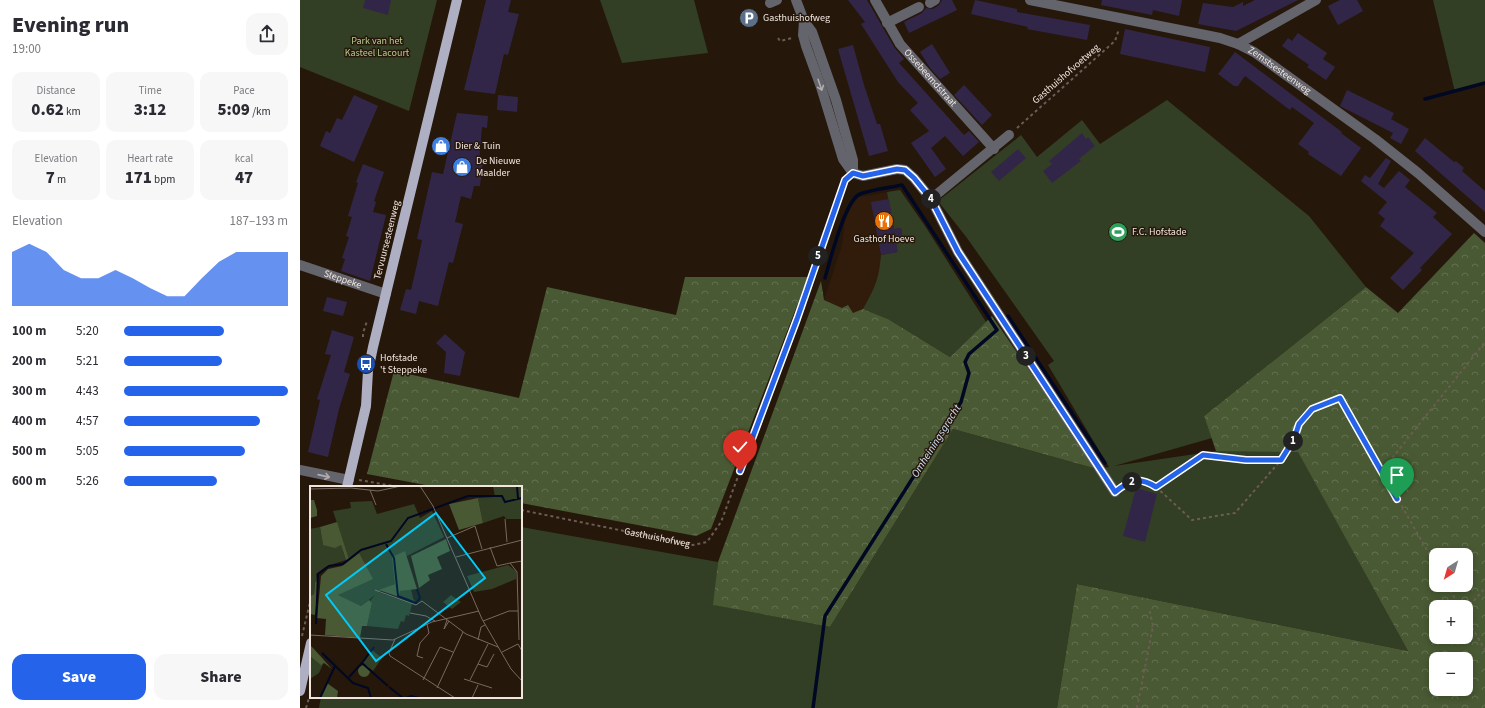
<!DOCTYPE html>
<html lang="en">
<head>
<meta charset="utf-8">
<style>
  body { margin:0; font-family:"Source Sans 3",sans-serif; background:#f7f7f7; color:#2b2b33; height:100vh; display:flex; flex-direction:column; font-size:15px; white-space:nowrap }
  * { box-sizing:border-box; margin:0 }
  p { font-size:13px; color:#7c7c81 }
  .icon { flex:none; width:22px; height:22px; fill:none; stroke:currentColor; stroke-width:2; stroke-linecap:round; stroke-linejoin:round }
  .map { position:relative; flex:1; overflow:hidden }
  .side { display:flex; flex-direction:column; background:#fff; width:300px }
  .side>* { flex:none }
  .needle { width:26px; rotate:217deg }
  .tools { position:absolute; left:1129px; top:548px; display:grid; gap:8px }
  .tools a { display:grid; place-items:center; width:44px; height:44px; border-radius:8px; background:#fff; box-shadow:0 2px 6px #0003; font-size:20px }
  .pin { position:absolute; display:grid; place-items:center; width:34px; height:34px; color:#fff; margin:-41px -17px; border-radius:50% 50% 50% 0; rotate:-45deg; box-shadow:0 0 4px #0007 }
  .pin .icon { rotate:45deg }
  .km { position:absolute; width:20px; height:20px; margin:-10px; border-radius:50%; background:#222; color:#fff; font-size:11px; line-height:20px; text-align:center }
  .round { display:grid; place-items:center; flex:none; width:42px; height:42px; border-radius:12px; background:#f7f7f7 }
  .overview { display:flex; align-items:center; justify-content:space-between; height:68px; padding:0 12px }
  h1 { font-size:22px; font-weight:800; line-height:30px }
  .stats { display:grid; grid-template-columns:repeat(3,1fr); gap:6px; height:68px; padding:4px 12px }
  .stats div { display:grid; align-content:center; border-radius:10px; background:#f7f7f7; text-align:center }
  .stats b { font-size:17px; font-weight:800 }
  .stats small { font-size:11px; font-weight:400 }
  .stats p { font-size:11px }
  .chart { height:112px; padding:8px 12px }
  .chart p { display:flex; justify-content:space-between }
  .chart svg { width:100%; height:72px; margin-top:4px; fill:#2563eb; opacity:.7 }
  .cta { display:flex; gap:8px; margin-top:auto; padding:8px 12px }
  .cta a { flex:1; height:46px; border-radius:12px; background:#2563eb; color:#fff; font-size:16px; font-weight:800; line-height:46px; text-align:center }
  .cta a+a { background:#f7f7f7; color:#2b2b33 }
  ul { padding:0 12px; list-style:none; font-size:13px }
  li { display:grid; grid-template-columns:64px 48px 1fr; align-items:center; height:30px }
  li i { height:10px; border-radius:5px; background:#2563eb }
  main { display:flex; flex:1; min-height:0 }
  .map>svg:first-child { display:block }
  .built { fill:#311c0c }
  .green { fill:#333f24 }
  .forest { fill:url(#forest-crowns); fill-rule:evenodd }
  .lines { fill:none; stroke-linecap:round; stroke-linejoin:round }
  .stream { stroke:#000823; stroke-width:3.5 }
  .building { fill:#322648 }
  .path { stroke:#6b5d52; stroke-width:2; stroke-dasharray:3 3; stroke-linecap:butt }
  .minor { stroke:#64646d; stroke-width:10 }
  .major { stroke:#aeafc2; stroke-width:10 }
  .oneway { stroke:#b2acab }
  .route-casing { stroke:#fff; stroke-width:8 }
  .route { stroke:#2563eb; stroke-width:5 }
  .labels { text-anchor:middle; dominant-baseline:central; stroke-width:3; stroke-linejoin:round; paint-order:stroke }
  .poi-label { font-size:10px; fill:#f1e6de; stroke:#26170b; text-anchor:start }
  .park-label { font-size:10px; fill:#b2cf8e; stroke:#26170b }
  .street-label { font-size:10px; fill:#f1e6de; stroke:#26170b }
  .water-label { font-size:11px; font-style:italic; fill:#d1e2f9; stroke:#26170b }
  .inset-river { fill:none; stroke:#000823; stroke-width:2 }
  .inset-road { fill:none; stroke:#776a5f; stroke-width:1 }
  .view { fill:#00cbf9; fill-opacity:0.15; stroke:#00cbf9; stroke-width:2 }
  .inset-edge { fill:none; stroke:#f1e6de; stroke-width:2 }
</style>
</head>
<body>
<main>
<section class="side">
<div class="overview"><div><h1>Evening run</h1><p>19:00</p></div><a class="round"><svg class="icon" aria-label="share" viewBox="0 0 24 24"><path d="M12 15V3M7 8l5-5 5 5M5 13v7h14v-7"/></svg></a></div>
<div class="stats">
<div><p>Distance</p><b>0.62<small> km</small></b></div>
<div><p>Time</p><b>3:12</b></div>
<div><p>Pace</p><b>5:09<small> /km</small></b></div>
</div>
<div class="stats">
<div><p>Elevation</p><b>7<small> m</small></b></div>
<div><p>Heart rate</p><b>171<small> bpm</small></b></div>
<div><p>kcal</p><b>47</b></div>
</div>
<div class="chart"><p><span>Elevation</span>187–193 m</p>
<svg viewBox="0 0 160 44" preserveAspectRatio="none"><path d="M0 44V11L10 6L20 11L30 22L40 27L50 27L60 22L70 27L80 33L90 38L100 38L110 27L120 17L130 11L140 11L150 11L160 11V44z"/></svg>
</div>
<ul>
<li><b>100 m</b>5:20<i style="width:61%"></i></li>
<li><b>200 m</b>5:21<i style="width:60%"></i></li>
<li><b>300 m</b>4:43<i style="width:100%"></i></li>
<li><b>400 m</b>4:57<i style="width:83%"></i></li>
<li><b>500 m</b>5:05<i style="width:74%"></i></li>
<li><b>600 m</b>5:26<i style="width:57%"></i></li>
</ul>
<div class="cta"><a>Save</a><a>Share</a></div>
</section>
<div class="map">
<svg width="1185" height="708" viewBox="0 0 1185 708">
  <defs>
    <pattern id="forest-crowns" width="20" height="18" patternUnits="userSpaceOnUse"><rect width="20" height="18" fill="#485933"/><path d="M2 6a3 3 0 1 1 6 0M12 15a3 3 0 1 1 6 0" fill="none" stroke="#637150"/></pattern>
  </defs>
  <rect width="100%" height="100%" fill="#26170b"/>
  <polygon class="built" points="600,190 625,226 686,322 553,314 548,305 542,308 524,300 542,246 545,220 552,205 559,197"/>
  <g class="green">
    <polygon points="0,0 137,0 109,111 0,67"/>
    <polygon points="300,0 394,0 408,53 322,63"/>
    <polygon points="1133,0 1185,0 1185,84 1155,92"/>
    <polygon points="867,100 1009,216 1066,287 904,416 912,438 814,466 916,451 998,451 1108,651 777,584 757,708 19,708 21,697 221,697 221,527 418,562 414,605 530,627 653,429 797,469 809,467 748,365 754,361 667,238 638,201 721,135 737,157 782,120 800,144"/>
    <path d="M600 190 625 226 686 322 650 357 588 319 563 309C575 288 579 279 581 255L597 252 596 243 603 241 601 228 594 229 587 192Z"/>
  </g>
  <g class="forest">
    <path d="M1174 233 1185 243V708H757L777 584 1108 651 998 452 916 451 904 416 1066 287 1098 313ZM1136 555H1166V585H1136ZM1136 607H1166V637H1136ZM1136 659H1166V689H1136Z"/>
    <polygon points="385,277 508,277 411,529 396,536 221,503 221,487 136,487 67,474 94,371 219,398 247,287 376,315"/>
    <polygon points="521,281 524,300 542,308 548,305 553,313 563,309 588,319 650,357 692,316 797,469 653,429 530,627 413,605 418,562"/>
  </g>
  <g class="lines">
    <g class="stream">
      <polyline points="1125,99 1185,83"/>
      <polyline points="708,316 805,463"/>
      <path d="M513 708 525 616 661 402 669 373 665 362 669 354 697 330 602 185C589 188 573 189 560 194 545 200 530 261 525 278"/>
    </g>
  </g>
  <g class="building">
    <polygon points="65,0 91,0 88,15 63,8"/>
    <polygon points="186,0 211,0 208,12 219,14 208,55 204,54 195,94 164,90"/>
    <polygon points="548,0 567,0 594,47 604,59 599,63 664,135 669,131 679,142 663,156 645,136 631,148 646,169 635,177 611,143 629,131 610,110 618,103 598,82 561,24 565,22"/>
    <polygon points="642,0 652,0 657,10 609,33 604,22 622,13 626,8 633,9 639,5"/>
    <polygon points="675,0 717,9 717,12 790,25 787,40 727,29 728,27 671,14"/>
    <polygon points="802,0 882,0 879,16 853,10 852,15 801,5"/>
    <polygon points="955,0 998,0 936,31 898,24 903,3 933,7 943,2 943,6"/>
    <polygon points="1040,0 1057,0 1063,11 1038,25 1028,6"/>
    <polygon points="825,29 910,47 905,72 820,54"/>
    <polygon points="998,33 1027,53 1023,59 1035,67 1026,80 1007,67 1009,65 982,46 988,38 992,41"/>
    <polygon points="632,44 650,73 640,79 630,68 620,52"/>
    <polygon points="553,45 564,85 577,124 580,124 588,151 569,156 538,49"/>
    <polygon points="935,52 1042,132 1041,133 1061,148 1041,176 1008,154 1009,152 998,144 1014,123 992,107 990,110 945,76 938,86 934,86 918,74"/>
    <polygon points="664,85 692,115 682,125 654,95"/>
    <polygon points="1047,90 1094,113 1091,119 1109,129 1101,144 1090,138 1093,133 1040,106"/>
    <polygon points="54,95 78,106 54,162 20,146 26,131 30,133 37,118 42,120"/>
    <polygon points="198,95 218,97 217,112 197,110"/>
    <polygon points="157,113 188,116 187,128 182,127 179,162 183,162 180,186 174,186 171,199 161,196 155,222 163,224 153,263 149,262 138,306 119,301 116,314 100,310 106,289 111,290 117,264 122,240 117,239 132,172 143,174"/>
    <polygon points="782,133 786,139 788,137 795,146 779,159 781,161 752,183 743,171 752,164 749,161"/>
    <polygon points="1125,138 1154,162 1156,161 1164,168 1162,171 1185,191 1185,212 1115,151"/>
    <polygon points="718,149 726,158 699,181 691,172"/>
    <polygon points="1086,158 1091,161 1078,184 1084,188 1099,171 1110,180 1105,187 1137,213 1133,217 1152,234 1120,268 1122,270 1103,290 1090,278 1114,253 1080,226 1085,219 1078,213 1087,202 1061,181 1065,175 1070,178"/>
    <polygon points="63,164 84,172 74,201 76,202 73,212 86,215 70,281 41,271 45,259 42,258 49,237 46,236 52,217 48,216 58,183 56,182"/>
    <polygon points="589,199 594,229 601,228 603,241 596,243 598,252 581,255 571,202"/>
    <polygon points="27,297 47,302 43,316 23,311"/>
    <polygon points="32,330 54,337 44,372 50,374 39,409 28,457 8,452 20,400 17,399 31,355 25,354"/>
    <polygon points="145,334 165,352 160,376 144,373 146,352 136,343"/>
    <polygon points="836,488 857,494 845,542 823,536"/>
  </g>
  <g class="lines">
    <g class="path">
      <polyline points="478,38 480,41 492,38"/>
      <polyline points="717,128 815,41 819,29"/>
      <polyline points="63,337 63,333 67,321"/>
      <polyline points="1081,472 1185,342"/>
      <polyline points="59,480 99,487"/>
      <path d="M824 485C834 477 846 481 856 487L903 455 946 460H981L994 439 999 423 1012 409 1040 398 1136 566"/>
      <polyline points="856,487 892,520 935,513 981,460"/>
      <path id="s1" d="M221 510 393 545 407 542 421 522 497 319 546 180"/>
      <polyline points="1147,585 1160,607"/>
      <polyline points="1166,610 1185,588"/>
      <polyline points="1166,617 1185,650"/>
      <polyline points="2,636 11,598"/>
      <polyline points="6,708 9,698"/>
      <polyline points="837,708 853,626 849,608"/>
    </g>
    <g class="minor">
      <polyline points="496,0 504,21 512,32 536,100 553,160 553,173"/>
      <path id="s2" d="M575 0 600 44 694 149"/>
      <path id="s3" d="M730 0 920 38 938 44 954 52 1075 139 1118 173 1185 232"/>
      <polyline points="470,3 477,0"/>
      <polyline points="630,3 635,0"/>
      <polyline points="504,21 503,35 506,46 521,87 543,159 553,173 563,176 597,169 605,170 614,178 631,199 658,252 815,492"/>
      <polyline points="587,23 619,7"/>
      <polyline points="938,44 1016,0"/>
      <polyline points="631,199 709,135"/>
      <path id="s4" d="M0 265 86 294"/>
      <polyline points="0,470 49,480"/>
    </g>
    <g class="major">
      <polyline points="47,487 66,406 68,371 73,347 157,0"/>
      <polyline points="0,691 11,643"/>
    </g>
  </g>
  <defs><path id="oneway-shaft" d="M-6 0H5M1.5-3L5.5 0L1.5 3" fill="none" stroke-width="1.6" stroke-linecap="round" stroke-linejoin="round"/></defs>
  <g class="oneway">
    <use href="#oneway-shaft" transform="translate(520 85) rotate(71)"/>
    <use href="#oneway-shaft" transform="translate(24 476) rotate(13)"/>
  </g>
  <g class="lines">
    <g class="route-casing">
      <path id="route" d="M440 471 497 319 545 180 553 173 563 176 597 169 605 170 614 178 631 199 658 252 815 492C830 480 838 476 856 487L903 455 946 460H981L994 439 999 424 1012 409 1040 398 1097 499"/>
    </g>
    <use href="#route" class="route"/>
  </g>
  <defs>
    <g id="parking-disc" transform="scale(1)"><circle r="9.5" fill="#5c6f8a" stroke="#26170b"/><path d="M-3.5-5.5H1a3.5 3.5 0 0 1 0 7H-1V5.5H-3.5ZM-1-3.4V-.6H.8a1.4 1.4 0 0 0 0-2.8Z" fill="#fff"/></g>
    <g id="shop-disc" transform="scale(1)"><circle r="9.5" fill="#3f7fe0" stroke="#26170b"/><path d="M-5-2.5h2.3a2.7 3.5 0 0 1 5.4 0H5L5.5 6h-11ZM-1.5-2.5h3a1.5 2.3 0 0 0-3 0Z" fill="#fff"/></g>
    <g id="restaurant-disc" transform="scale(1)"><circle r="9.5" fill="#e8710a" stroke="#26170b"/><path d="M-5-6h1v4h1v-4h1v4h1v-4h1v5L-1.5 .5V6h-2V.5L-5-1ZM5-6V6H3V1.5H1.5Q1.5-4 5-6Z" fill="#fff"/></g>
    <g id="stadium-disc" transform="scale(1)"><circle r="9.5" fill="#2e9e5b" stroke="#26170b"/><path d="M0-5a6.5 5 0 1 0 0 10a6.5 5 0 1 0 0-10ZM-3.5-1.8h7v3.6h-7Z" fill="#fff"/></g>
    <g id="bus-disc" transform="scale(1)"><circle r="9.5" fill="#1a4fb4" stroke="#26170b"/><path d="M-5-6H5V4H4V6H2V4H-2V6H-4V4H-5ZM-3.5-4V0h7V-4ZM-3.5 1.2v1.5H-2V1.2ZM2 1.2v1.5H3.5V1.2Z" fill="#fff"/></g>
  </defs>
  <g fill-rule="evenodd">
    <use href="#parking-disc" x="449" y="18"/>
    <use href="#shop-disc" x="141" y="146"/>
    <use href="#shop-disc" x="162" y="167"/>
    <use href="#restaurant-disc" x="584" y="221"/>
    <use href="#stadium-disc" x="818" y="232"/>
    <use href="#bus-disc" x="66" y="364"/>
  </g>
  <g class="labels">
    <g class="poi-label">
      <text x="463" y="18">Gasthuishofweg</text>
      <text x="155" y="146">Dier &amp; Tuin</text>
      <text x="176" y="161">De Nieuwe<tspan x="176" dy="12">Maalder</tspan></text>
      <text x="832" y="232">F.C. Hofstade</text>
      <text x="584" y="239" text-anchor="middle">Gasthof Hoeve</text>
      <text x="80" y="358">Hofstade<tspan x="80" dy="12">'t Steppeke</tspan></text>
    </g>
    <g class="park-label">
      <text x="77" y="41">Park van het<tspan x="77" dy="12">Kasteel Lacourt</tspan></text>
    </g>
    <g class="street-label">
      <text stroke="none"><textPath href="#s3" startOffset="262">Zemstsesteenweg</textPath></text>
      <text transform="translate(766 74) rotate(-41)">Gasthuishofvoetweg</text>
      <text stroke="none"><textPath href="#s2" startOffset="96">Ossebeemdstraat</textPath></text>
      <text transform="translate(87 240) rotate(-76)">Tervuursesteenweg</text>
      <text stroke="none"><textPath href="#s4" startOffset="45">Steppeke</textPath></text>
      <text stroke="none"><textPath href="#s1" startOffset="139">Gasthuishofweg</textPath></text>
    </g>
    <g class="water-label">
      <text transform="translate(636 441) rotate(-58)">Omheiningsgracht</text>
    </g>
  </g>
  <g transform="translate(10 486)">
    <rect width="212" height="212" fill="#26170b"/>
    <path d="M183 0H212V33H196L194 30 173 37 168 12 185 11ZM62 15 67 28 104 18 110 32 122 25 134 51 97 70 94 65 85 98 68 106 102 118 99 130 96 129 94 136 91 135 88 143 57 140 62 117 60 115 65 109 51 120 27 109 49 67 39 73 23 25 41 22 40 16ZM10 41 13 59H31L36 74 17 80 6 88 7 95 5 96 4 108 0 110V43ZM198 79 206 85V93L182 103 164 106 157 90ZM101 103 103 112 106 117 89 110 90 105ZM141 109 151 116 142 123 133 116ZM0 163 14 176 9 187 0 193ZM62 164 72 172 63 185 52 176Z" fill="#333f24"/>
    <path d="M168 12 173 37 149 44 139 18ZM0 14H4L7 24V30L0 32ZM27 36 39 73 36 74 31 59 25 62 13 59 10 41ZM136 53 140 65 127 71 132 83 118 89 120 94 109 102 101 70ZM95 65 107 103 90 105 89 111 69 104 85 98 82 71ZM49 67 63 93 28 109 51 120 59 114 62 117 57 140H52L50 152 15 149 16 133 7 132 11 90 18 83 32 80ZM7 95 8 100 5 129 0 128V110L4 108 5 96ZM0 159 4 163 22 183 14 177 11 179 0 170ZM48 185a6 6 0 1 1 12 0a6 6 0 1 1-12 0ZM17 197 28 205 27 212H10Z" fill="#485933"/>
    <path class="inset-river" d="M207 0 208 13M76 58 84 72 88 110 106 117 110 112 107 103M6 138 8 88 19 80 33 78 51 64 81 55 98 32 158 10H192L195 16 212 12M64 161 52 177 78 200M12 167 43 197 58 202 61 212M39 191 52 177M79 201 93 212M10 212 25 180M96 212 101 210 109 212"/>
    <path class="inset-road" d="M110 0 123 20 172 133 201 183 212 195M0 3 41 2 68 5 91 0M60 4 66 19M195 33 197 56M137 52 165 40 172 63M180 61 187 80 200 77 207 86 209 154M146 71 212 54M200 77 212 75M65 104 106 119 112 115M112 115 156 148 188 161M100 127 116 130 125 135M137 134 134 143 139 135M173 135 199 125H208M0 149 83 154 122 136 169 125M85 153 79 167 80 170 145 212M168 154 171 141 175 139M192 166 208 158 212 165M113 172 107 170 110 157 119 147 117 138M168 178 177 181 184 168M154 193 182 202M113 194 130 161 143 166M160 194 178 158M127 202 153 146M162 212 168 199"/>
    <path class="view" d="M126 27 175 92 66 175 16 109Z"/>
    <rect width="212" height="212" class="inset-edge"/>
  </g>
</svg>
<div class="tools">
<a><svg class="needle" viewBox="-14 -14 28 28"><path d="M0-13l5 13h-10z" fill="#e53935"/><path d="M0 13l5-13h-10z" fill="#7c7c81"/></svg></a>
<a>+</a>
<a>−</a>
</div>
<div class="pin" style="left:1097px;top:499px;background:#1e9e55"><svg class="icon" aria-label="arrive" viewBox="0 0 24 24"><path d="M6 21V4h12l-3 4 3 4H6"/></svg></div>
<div class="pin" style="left:440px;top:471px;background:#d93025"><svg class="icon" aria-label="check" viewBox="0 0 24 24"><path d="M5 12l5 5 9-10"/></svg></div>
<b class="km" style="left:993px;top:441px">1</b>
<b class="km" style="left:832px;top:482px">2</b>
<b class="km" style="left:726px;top:356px">3</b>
<b class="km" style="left:631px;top:199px">4</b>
<b class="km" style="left:518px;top:256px">5</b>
</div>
</main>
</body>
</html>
